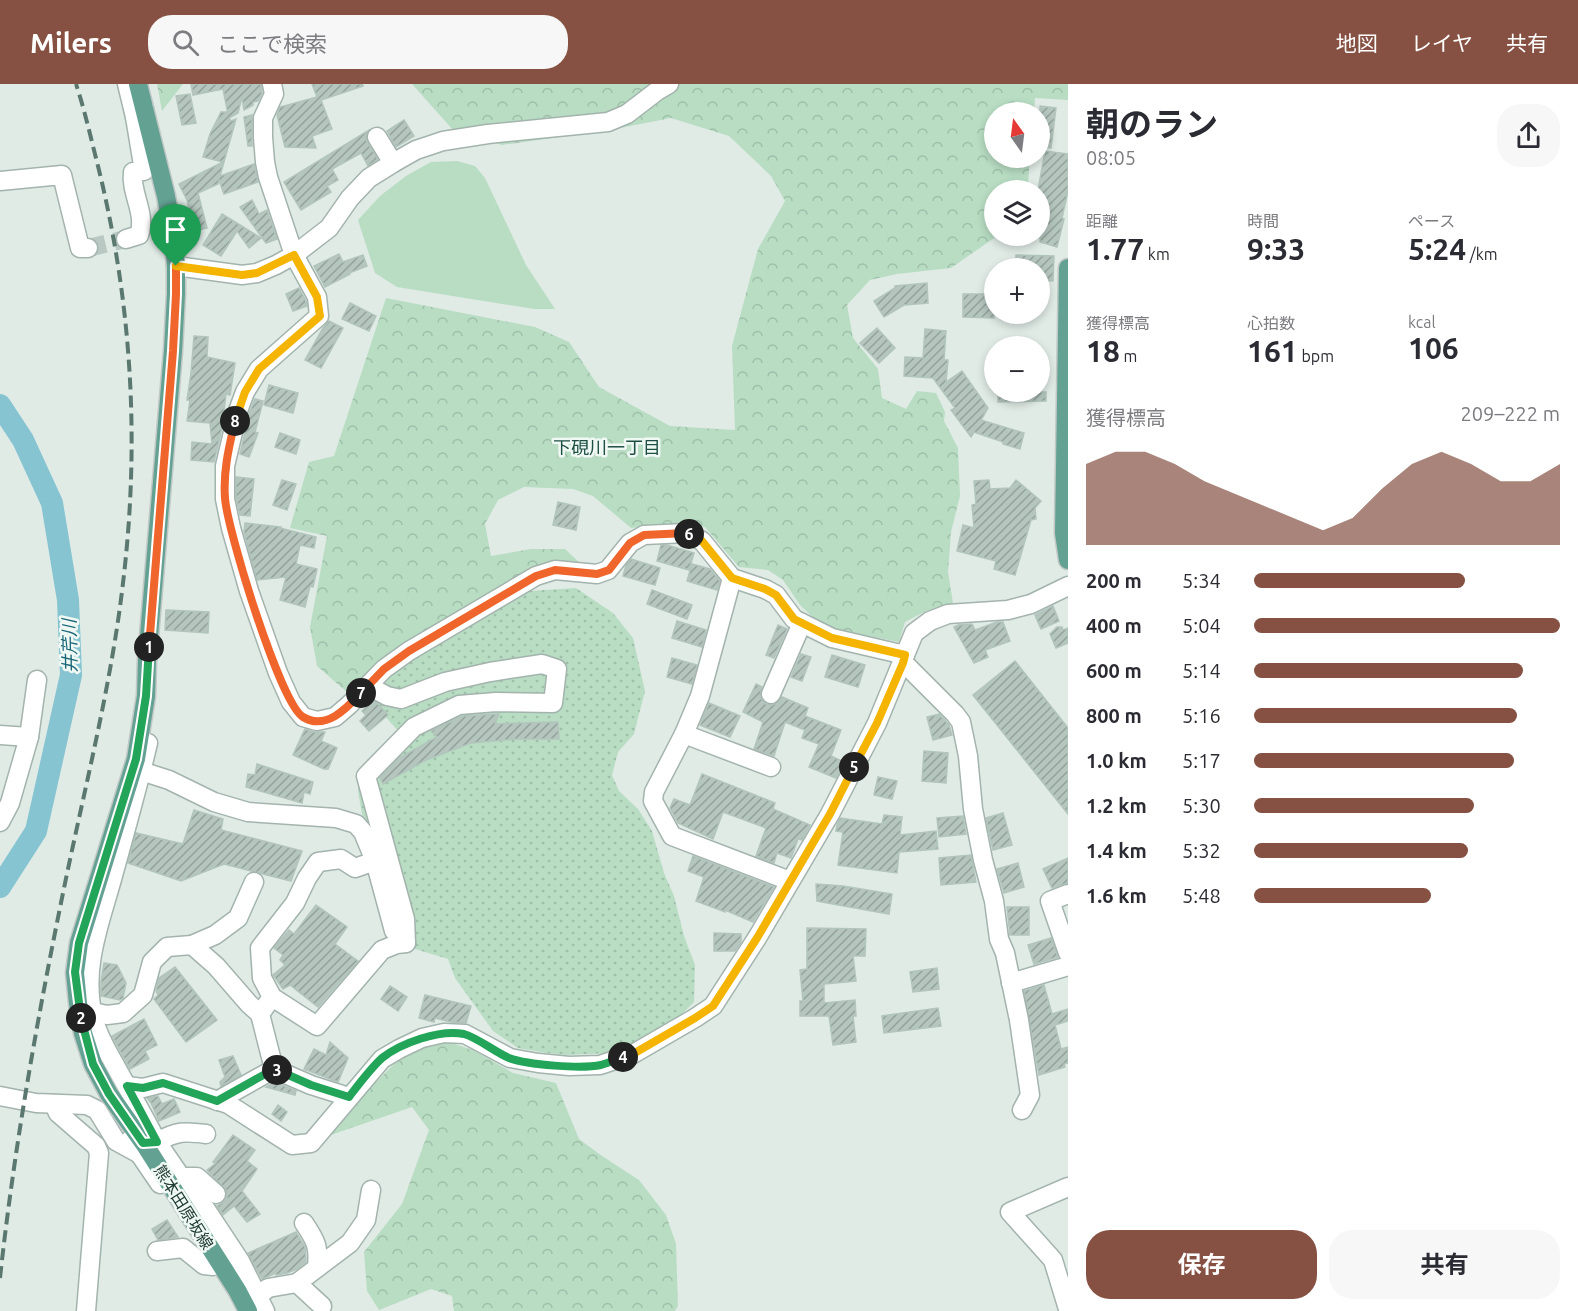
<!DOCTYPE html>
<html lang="ja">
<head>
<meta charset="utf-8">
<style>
  body { margin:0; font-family:Ubuntu,"Noto Sans JP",sans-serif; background:#f7f7f7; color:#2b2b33; height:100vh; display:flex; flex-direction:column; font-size:22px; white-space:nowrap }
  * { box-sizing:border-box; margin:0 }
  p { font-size:20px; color:#7c7c81 }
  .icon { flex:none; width:33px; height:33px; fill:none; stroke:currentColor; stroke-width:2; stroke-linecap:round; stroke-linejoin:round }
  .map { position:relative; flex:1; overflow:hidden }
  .sheet { display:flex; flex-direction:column; background:#fff; width:510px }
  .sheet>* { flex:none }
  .needle { width:39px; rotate:346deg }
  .buttons { position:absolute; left:984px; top:18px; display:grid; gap:12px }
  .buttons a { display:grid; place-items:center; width:66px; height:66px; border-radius:50%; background:#fff; box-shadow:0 3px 9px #0003; font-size:30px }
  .pin { position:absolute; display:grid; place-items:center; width:51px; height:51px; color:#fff; margin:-62px -26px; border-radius:50% 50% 50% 0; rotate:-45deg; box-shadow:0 0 6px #0007 }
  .pin .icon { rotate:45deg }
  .km { position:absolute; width:30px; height:30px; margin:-15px; border-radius:50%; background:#222; color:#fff; font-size:16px; line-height:30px; text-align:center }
  .round { display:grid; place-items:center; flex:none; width:63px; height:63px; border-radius:24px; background:#f7f7f7 }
  .headline { display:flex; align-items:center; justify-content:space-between; height:102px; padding:0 18px }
  h1 { font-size:33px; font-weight:700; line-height:45px }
  .figures { display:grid; grid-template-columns:repeat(3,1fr); gap:9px; height:102px; padding:6px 18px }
  .figures div { display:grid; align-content:center }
  .figures b { font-size:30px; font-weight:700 }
  .figures small { font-size:16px; font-weight:400 }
  .figures p { font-size:16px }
  .chart { height:168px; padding:12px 18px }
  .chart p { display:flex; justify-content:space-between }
  .chart svg { width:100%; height:108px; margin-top:6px; fill:#865142; opacity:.7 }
  .button { display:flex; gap:12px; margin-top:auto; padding:12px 18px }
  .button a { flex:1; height:69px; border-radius:24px; background:#865142; color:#fff; font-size:24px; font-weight:700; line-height:69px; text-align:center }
  .button a+a { background:#f7f7f7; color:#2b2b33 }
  ul { padding:0 18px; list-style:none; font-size:20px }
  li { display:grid; grid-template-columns:96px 72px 1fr; align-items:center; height:45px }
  li i { height:15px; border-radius:8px; background:#865142 }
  header { display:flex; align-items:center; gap:36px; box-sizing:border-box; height:84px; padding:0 30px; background:#865142; color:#fff }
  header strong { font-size:28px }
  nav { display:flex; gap:33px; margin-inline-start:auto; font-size:21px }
  .search { width:420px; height:54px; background:#f7f7f7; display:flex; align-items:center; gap:15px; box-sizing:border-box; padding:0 21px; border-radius:24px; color:#7c7c81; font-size:22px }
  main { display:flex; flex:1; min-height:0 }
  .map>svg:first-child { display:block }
  .grass { fill:url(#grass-dots) }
  .forest { fill:url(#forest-crowns) }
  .park { fill:#b8ddc3 }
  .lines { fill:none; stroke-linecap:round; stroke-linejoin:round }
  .river { stroke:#86c4d2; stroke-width:22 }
  .building { fill:url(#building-hatch); stroke:#b2c5bd; stroke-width:1.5 }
  .minor-tunnel { stroke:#bac8c3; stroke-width:18; stroke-dasharray:18 9; stroke-linecap:butt }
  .minor-casing { stroke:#a3b3ad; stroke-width:21 }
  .major-casing { stroke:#c1c8c6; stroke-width:21 }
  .minor { stroke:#fff; stroke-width:18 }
  .major { stroke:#63a293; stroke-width:18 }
  .rail { stroke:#5a7770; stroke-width:4; stroke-dasharray:12 6; stroke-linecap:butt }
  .split-1-casing { stroke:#fff; stroke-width:12 }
  .split-2-casing { stroke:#fff; stroke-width:12 }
  .split-3-casing { stroke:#fff; stroke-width:12 }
  .split-4-casing { stroke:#fff; stroke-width:12 }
  .split-5-casing { stroke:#fff; stroke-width:12 }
  .split-6-casing { stroke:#fff; stroke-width:12 }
  .split-7-casing { stroke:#fff; stroke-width:12 }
  .split-8-casing { stroke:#fff; stroke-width:12 }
  .split-9-casing { stroke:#fff; stroke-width:12 }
  .split-1 { stroke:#f0652b; stroke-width:8 }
  .split-2 { stroke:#22a559; stroke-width:8 }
  .split-3 { stroke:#22a559; stroke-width:8 }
  .split-4 { stroke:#22a559; stroke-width:8 }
  .split-5 { stroke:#f5b400; stroke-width:8 }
  .split-6 { stroke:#f5b400; stroke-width:8 }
  .split-7 { stroke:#f0652b; stroke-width:8 }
  .split-8 { stroke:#f0652b; stroke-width:8 }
  .split-9 { stroke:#f5b400; stroke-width:8 }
  .labels { text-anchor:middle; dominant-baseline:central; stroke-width:5; stroke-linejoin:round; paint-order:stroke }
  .street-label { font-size:16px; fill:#203c35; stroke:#f0f8f4 }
  .neighbourhood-label { font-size:18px; fill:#1c4e43; stroke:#f0f8f4 }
  .water-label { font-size:18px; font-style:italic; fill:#196678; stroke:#f0f8f4 }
</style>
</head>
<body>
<header>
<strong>Milers</strong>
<div class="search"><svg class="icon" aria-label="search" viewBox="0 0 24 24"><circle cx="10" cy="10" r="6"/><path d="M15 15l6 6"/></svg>ここで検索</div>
<nav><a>地図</a><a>レイヤ</a><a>共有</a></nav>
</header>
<main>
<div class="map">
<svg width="1068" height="1227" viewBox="0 0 1068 1227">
  <defs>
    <pattern id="grass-dots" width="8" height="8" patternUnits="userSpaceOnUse" patternTransform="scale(1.5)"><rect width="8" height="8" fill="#b8ddc3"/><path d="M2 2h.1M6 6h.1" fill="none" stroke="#9ebfa8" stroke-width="1.8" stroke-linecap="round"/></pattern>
    <pattern id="forest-crowns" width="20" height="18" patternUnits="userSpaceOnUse" patternTransform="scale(1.5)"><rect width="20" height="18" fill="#b8ddc3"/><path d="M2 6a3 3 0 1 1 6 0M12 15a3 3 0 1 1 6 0" fill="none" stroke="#9ebfa8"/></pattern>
    <pattern id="building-hatch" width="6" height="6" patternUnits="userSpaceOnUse" patternTransform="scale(1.5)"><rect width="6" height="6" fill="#b5c6bf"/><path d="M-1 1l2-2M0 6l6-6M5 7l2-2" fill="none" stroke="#93a29c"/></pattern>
  </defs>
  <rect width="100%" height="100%" fill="#e0ebe6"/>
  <polygon class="grass" points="576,504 613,529 633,554 645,607 634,650 618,668 612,691 619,707 638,725 652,747 664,789 674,812 684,852 695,881 694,918 676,936 650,951 611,969 566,971 547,969 518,964 493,947 455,894 448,875 412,864 366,753 358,707 359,688 399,648 369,614 398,584 529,507"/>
  <g class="forest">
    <polygon points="157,0 183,0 162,27"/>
    <polygon points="412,0 1068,0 1068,16 1035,14 1034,28 994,28 994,74 1030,74 1028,100 1025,106 994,106 994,152 997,152 951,184 897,190 870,196 847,221 853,254 878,285 882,314 906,325 917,307 936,309 945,328 944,337 958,364 960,412 951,448 948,488 953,519 926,527 905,538 899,558 823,543 800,521 783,496 768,486 739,483 705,443 680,439 631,444 593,412 573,405 524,403 498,416 485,440 491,472 531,465 565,465 582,481 559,482 348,609 317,582 310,543 327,452 290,444 309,378 334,372 386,214 535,243 569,258 599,303 670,342 735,346 732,262 758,165 785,117 771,92 729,52 671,34 615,45 502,61 454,47"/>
    <polygon points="448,958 473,966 513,989 556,999 579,1055 602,1072 639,1096 666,1131 676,1160 678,1222 675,1227 454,1227 452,1212 431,1205 379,1226 367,1207 364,1168 402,1120 429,1046 412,1023 325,1053 369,1005 394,980 420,963"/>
  </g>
  <polygon class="park" points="457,77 475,82 485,94 526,181 555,225 534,225 397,203 375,189 358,136 380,112 406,92 431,78"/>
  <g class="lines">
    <polyline class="river" points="0,321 23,356 52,419 68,516 71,591 36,747 0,803"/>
  </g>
  <g class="building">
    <polygon points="191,0 261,0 262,9 258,17 253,18 253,21 244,26 242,13 238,29 229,34 231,37 236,35 220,92 254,80 258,98 224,110 219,96 218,100 198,109 207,144 194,147 187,116 179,100 223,78 203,73 210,50 221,28 227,28 228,30 223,5 193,11"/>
    <polygon points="312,0 362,0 363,2 321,16 332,45 312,52 316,64 285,63 277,31 280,23 317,13"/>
    <polygon points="190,10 196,39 182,41 176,12"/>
    <polygon points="1040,22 1056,24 1051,64 1040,63"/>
    <polygon points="252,31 252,62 248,62 244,33"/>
    <polygon points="404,36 414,52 396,63 387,47"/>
    <polygon points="369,46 366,53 367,58 378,75 368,82 361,69 332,85 338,96 327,102 331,108 301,126 284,98"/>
    <polygon points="1045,67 1068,70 1068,107 1062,134 1064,135 1057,163 1040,158 1040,106 1038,106"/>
    <polygon points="252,116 259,130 267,126 277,155 266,159 240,123"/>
    <polygon points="222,130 240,141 261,154 249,164 237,147 221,172 203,161"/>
    <polygon points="339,170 343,178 363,171 367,182 349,189 350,190 325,203 314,182"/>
    <polygon points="1016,171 1054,172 1053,197 1040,196 1040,184 1015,184"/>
    <polygon points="927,199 928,219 904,221 884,233 874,217 895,204 895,202"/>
    <polygon points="299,204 306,217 307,222 293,227 286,210"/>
    <polygon points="963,210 994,210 994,234 963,233"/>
    <polygon points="350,219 376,232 369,247 342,235"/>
    <polygon points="329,237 343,244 321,284 305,276 323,244"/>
    <polygon points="877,244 895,264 879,279 860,259"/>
    <polygon points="925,245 946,247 944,276 948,276 946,298 962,287 988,324 981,336 1024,349 1020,365 1003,360 1003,358 974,348 971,353 951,326 955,324 933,294 904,292 905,273 923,274"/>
    <polygon points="194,252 208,253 207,273 235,279 230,311 226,310 222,344 214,378 191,376 192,358 212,360 210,339 187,337 190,316 187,316 191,289"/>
    <polygon points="269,301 298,309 293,329 264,321"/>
    <polygon points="998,308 1046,308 1046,317 998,318"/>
    <polygon points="255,315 263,317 255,348 258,349 249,373 240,370 249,330"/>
    <polygon points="280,349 300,356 296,370 275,363"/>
    <polygon points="236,393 254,395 250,432 240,431 236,414"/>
    <polygon points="282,396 296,400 287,426 273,421"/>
    <polygon points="989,396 990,405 1010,404 1016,396 1041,417 1035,424 1036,435 1031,436 1015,491 994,485 996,477 957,467 963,441 974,444 972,421 976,420 974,397"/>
    <polygon points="558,418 580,423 576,446 553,441"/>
    <polygon points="245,439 281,443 280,444 316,453 314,464 300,461 296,480 317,485 313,503 310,502 305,523 280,516 286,493 257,496 244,448"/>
    <polygon points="661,461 667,461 694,469 689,486 657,477"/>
    <polygon points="631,475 660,484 655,501 623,492 626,481"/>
    <polygon points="692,480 710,485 720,497 717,506 687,497"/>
    <polygon points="652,506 692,521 687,535 647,520"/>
    <polygon points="1053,522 1059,537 1041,545 1035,531"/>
    <polygon points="166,526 209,528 208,549 165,546"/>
    <polygon points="677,537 706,546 702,563 672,554"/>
    <polygon points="997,538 1003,538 1010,557 985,566 988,573 974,579 954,543 958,541 972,540 975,546"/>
    <polygon points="778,541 787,545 774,574 766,571"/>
    <polygon points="1057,543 1062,543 1063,546 1068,544 1068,559 1056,564 1050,550"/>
    <polygon points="801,570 811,573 802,597 791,593"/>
    <polygon points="832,571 865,581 858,603 825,593"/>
    <polygon points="672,574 697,581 692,600 667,593"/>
    <polygon points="1015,577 1068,644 1068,730 973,611"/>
    <polygon points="756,600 762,603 760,612 762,616 766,620 772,621 777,619 782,613 808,624 805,632 841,646 831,672 844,678 836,694 809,683 819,660 802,654 805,646 785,638 774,672 754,665 763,638 743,628"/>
    <polygon points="373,617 378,620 388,631 369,647 360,637 366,631 362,627"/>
    <polygon points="709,619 740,632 730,653 700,641"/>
    <polygon points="499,630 495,640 558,638 559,655 515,655 471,659 426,676 383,700 380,694 399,674 437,653 431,647 463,632"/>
    <polygon points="939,630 949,641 952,651 933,656 927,633"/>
    <polygon points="305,645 314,648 325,648 321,657 337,664 328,685 324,685 293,671"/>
    <polygon points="924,667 948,669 946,699 922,697"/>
    <polygon points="257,680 313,698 310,710 304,708 302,719 246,703 248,690 255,691"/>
    <polygon points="702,690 775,719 773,725 810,741 802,756 798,755 791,774 777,769 774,779 756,772 766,744 723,728 713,755 678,739 670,724 674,715 690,721"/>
    <polygon points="878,693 897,697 892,715 874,711"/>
    <polygon points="194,726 223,735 221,746 302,767 291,797 224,780 181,797 128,779 136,749 183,760"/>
    <polygon points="1003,729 1012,761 993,766 986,734"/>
    <polygon points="884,731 902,733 900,751 936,747 938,765 899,768 897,789 838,781 843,748 836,747 837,741 840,734 882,740"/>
    <polygon points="963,732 966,750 939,753 937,734"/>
    <polygon points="971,771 976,798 941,801 939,774"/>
    <polygon points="693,772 774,803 753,838 725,826 725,828 696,817 704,793 688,787"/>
    <polygon points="1068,774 1068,799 1052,804 1043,785"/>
    <polygon points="1018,779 1024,803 1004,809 997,785"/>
    <polygon points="816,800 843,802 892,810 889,830 817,817"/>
    <polygon points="316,821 347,843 335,860 358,877 318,923 290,901 283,905 273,891 285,881 280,876 283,871 274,864 289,846 294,850"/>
    <polygon points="1007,823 1029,823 1029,851 1010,851"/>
    <polygon points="807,844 866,845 865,872 853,872 856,897 824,900 824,919 855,916 856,932 853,932 856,958 833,961 829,932 800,932 800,917 803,917 800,886 807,885"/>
    <polygon points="714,849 741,850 741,858 735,867 714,867"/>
    <polygon points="1051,854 1058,873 1034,880 1028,861"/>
    <polygon points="104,879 117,881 126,899 123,914 120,916 101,912 101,898"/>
    <polygon points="175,883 217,936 186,958 154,915 158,911 156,907 159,894"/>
    <polygon points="937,884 939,905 913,908 910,888"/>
    <polygon points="1044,901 1052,930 1068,925 1068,937 1055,941 1061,965 1068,963 1068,979 1064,980 1065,983 1039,991 1024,907"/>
    <polygon points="390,902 407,913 398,927 381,915"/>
    <polygon points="425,911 471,922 466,939 451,938 435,934 434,938 419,934"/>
    <polygon points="938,924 941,942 884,949 882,932"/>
    <polygon points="144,935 157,961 145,967 149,975 130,985 112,952"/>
    <polygon points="330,958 348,974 338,998 304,985 314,965 326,971"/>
    <polygon points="233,972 241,991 221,1002 220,998 225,993 219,976"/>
    <polygon points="275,998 296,1007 295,1011 266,1003"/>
    <polygon points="158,1012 162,1020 174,1015 180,1028 159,1037 151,1019 147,1014"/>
    <polygon points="278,1021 287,1028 281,1037 272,1030"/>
    <polygon points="233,1051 255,1066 247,1077 257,1085 242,1107 260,1130 247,1138 234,1122 223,1131 217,1122 224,1118 227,1114 226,1106 207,1086 216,1079 213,1078"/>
    <polygon points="167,1136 178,1153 158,1156 152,1145"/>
    <polygon points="296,1148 305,1163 306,1178 297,1185 287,1189 276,1191 276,1189 262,1195 248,1169"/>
  </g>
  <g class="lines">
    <polyline class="minor-tunnel" points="88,164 126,155"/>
    <g class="minor-casing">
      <g id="minor">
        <polyline points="127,0 135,33"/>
        <polyline points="272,0 274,10 263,34 263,53 265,78 268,93 294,171 317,213 319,232 259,285 245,308 238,327 225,382 225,415 231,444 249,507 278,589 291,618 303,633 317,637 335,633 349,621 384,585 409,567 536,492 555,486 597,490 608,486 630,459 644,451 686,449 702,457 732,494 765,505 776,511 794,535 832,554 905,571"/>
        <polyline points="393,79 416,66 443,57 488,50 608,38 627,30 657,7 669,0"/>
        <polyline points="0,97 62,91 80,164 88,164"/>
        <path d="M126 155 139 151C147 130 130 109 133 88L144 87 135 33 144 24"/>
        <polyline points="176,182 242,191 257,189 276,181 294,171 329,144 350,114 369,94 393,79 377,53"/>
        <polyline points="732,494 700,612 684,650 771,683"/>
        <polyline points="904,579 955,630 961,638 968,672 973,725 983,776 994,817 999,855 1005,869 1019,936 1030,1011 1022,1026"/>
        <polyline points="369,602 387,612 401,615 445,598 490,588 542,580 557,585 553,619 496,618 459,621 414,643 366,692 405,835 406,859"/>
        <polyline points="771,610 802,539"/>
        <polyline points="684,650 654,708 653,717 672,752 790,797"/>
        <polyline points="0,651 29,653"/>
        <polyline points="141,687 169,696 214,718 248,728 336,734 356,740 363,748 375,777 394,847 406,859 397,860 382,866 317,942 272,913 260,930"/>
        <polyline points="0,738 10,719 29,653 37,596"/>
        <polyline points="1068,810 1050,817 1068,869"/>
        <polyline points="192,861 215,851 238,834 254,798"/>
        <polyline points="1011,899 1068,882"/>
        <polyline points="272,913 262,894 260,864 295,819 307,794 318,778 341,775 355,784 375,777"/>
        <polyline points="93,928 107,931 123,929 143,911 152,878 167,863 192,861 216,882 249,920 260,930 274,985 311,1001 349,1013"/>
        <polyline points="127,1002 143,1004 163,999 228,1020 292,1061 311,1059 382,975 399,965 422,954 444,949 465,950 510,974 538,979 569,982 600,981 633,970 695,934 713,922 757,854 830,730 877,639 914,549 930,537 948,530 1008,526 1031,520 1068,502"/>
        <polyline points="0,1012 36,1019 87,1021 97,1026 116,1057 138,1069"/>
        <polyline points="217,1017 274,985"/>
        <polyline points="54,1020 58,1029 96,1062 99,1069 86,1227"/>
        <path d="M206 1050C184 1047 177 1047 157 1058L181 1093H197L216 1110"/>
        <polyline points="137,1051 130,1056 160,1100"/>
        <path d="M143 1059 157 1058C144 1032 129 1007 115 981 107 967 98 952 94 936 80 884 101 837 114 788 126 745 138 702 148 659"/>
        <polyline points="181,1093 205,1124 240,1177 265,1227"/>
        <polyline points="1068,1103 1010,1128 1053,1176 1068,1225"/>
        <path d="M304 1139C316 1157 319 1162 317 1184"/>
        <polyline points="157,1167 183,1164 204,1181 213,1182"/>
        <polyline points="297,1199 322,1222"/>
        <polyline points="257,1213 268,1204 297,1199 350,1159 366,1136 371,1106"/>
      </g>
    </g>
    <g class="major-casing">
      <g id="major">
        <polyline points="138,0 166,112 174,156 176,182 176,210 173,267 147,576 146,612 136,675 79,859 75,889 78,919 83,949 93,980 109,1010 145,1061 237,1206 248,1227"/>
        <polyline points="1068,184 1064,449 1068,476"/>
      </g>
    </g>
    <use href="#minor" class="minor"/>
    <use href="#major" class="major"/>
    <path class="rail" d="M0 1194C14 1065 37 936 63 809 84 706 111 603 123 499 140 358 132 220 98 82 91 55 85 27 76 0"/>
  </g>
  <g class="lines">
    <g class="split-1-casing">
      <polyline id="split-1" points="149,563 173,267 176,210 176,182"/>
    </g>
    <g class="split-2-casing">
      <polyline id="split-2" points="81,934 75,888 79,859 136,675 146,612 149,563"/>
    </g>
    <g class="split-3-casing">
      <polyline id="split-3" points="81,934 93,980 109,1010 143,1059 157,1058 127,1002 143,1004 163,999 217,1017 274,985 277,986"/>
    </g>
    <g class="split-4-casing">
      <path id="split-4" d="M277 986 311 1001 349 1013C359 1000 370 985 382 974 401 959 440 945 464 950 478 954 495 968 509 974 528 981 581 985 601 981 608 979 616 976 623 973"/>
    </g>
    <g class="split-5-casing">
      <polyline id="split-5" points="623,973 633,970 695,934 713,922 757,854 830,730 854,683"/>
    </g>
    <g class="split-6-casing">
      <polyline id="split-6" points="689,450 702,457 732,494 765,505 776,511 794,535 832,554 905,571 903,579 877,639 854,683"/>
    </g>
    <g class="split-7-casing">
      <polyline id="split-7" points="361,609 384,585 409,567 536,492 555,486 597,490 609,486 630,459 644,451 686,449 689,450"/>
    </g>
    <g class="split-8-casing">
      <path id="split-8" d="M235 337C229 363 223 387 225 414 227 445 280 619 303 633 326 647 347 624 361 609"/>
    </g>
    <g class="split-9-casing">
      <polyline id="split-9" points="176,182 242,191 257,189 294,171 317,213 320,232 259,285 245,308 235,337"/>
    </g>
    <use href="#split-1" class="split-1"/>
    <use href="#split-2" class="split-2"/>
    <use href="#split-3" class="split-3"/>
    <use href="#split-4" class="split-4"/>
    <use href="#split-5" class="split-5"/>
    <use href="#split-6" class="split-6"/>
    <use href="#split-7" class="split-7"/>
    <use href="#split-8" class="split-8"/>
    <use href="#split-9" class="split-9"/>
  </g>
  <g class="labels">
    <g class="street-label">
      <text transform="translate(184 1123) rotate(58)">熊本田原坂線</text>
    </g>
    <g class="neighbourhood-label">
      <text x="607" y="363">下硯川一丁目</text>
    </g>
    <g class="water-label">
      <text transform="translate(69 562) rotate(-91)">井芹川</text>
    </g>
  </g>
</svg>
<div class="buttons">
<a><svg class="needle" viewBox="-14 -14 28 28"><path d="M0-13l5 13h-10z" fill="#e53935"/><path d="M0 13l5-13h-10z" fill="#7c7c81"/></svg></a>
<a><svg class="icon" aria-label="layers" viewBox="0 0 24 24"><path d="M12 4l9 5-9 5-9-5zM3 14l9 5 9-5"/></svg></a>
<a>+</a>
<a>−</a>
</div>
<div class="pin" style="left:176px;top:182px;background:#1e9e55"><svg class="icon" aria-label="arrive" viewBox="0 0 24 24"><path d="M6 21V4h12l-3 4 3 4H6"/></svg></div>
<b class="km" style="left:149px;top:563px">1</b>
<b class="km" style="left:81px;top:934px">2</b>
<b class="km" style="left:277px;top:986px">3</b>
<b class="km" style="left:623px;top:973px">4</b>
<b class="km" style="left:854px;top:683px">5</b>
<b class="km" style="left:689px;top:450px">6</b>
<b class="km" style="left:361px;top:609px">7</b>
<b class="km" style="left:235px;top:337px">8</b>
</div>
<section class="sheet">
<div class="headline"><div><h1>朝のラン</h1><p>08:05</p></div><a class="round"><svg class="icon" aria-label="share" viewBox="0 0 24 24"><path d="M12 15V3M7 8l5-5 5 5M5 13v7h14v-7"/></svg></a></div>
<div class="figures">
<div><p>距離</p><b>1.77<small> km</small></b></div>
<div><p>時間</p><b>9:33</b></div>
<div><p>ペース</p><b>5:24<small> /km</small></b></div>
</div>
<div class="figures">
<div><p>獲得標高</p><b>18<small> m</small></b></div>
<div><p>心拍数</p><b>161<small> bpm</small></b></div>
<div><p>kcal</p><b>106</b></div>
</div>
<div class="chart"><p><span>獲得標高</span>209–222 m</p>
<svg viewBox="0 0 160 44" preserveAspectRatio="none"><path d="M0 44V11L10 6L20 6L30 11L40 18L50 23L60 28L70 33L80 38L90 33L100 21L110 11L120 6L130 11L140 18L150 18L160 11V44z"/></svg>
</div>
<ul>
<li><b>200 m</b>5:34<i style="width:69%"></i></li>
<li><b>400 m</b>5:04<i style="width:100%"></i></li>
<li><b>600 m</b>5:14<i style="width:88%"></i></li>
<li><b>800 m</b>5:16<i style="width:86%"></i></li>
<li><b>1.0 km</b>5:17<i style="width:85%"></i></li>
<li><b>1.2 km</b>5:30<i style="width:72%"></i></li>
<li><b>1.4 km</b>5:32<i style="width:70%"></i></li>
<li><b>1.6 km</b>5:48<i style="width:58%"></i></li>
</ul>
<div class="button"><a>保存</a><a>共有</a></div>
</section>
</main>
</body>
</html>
